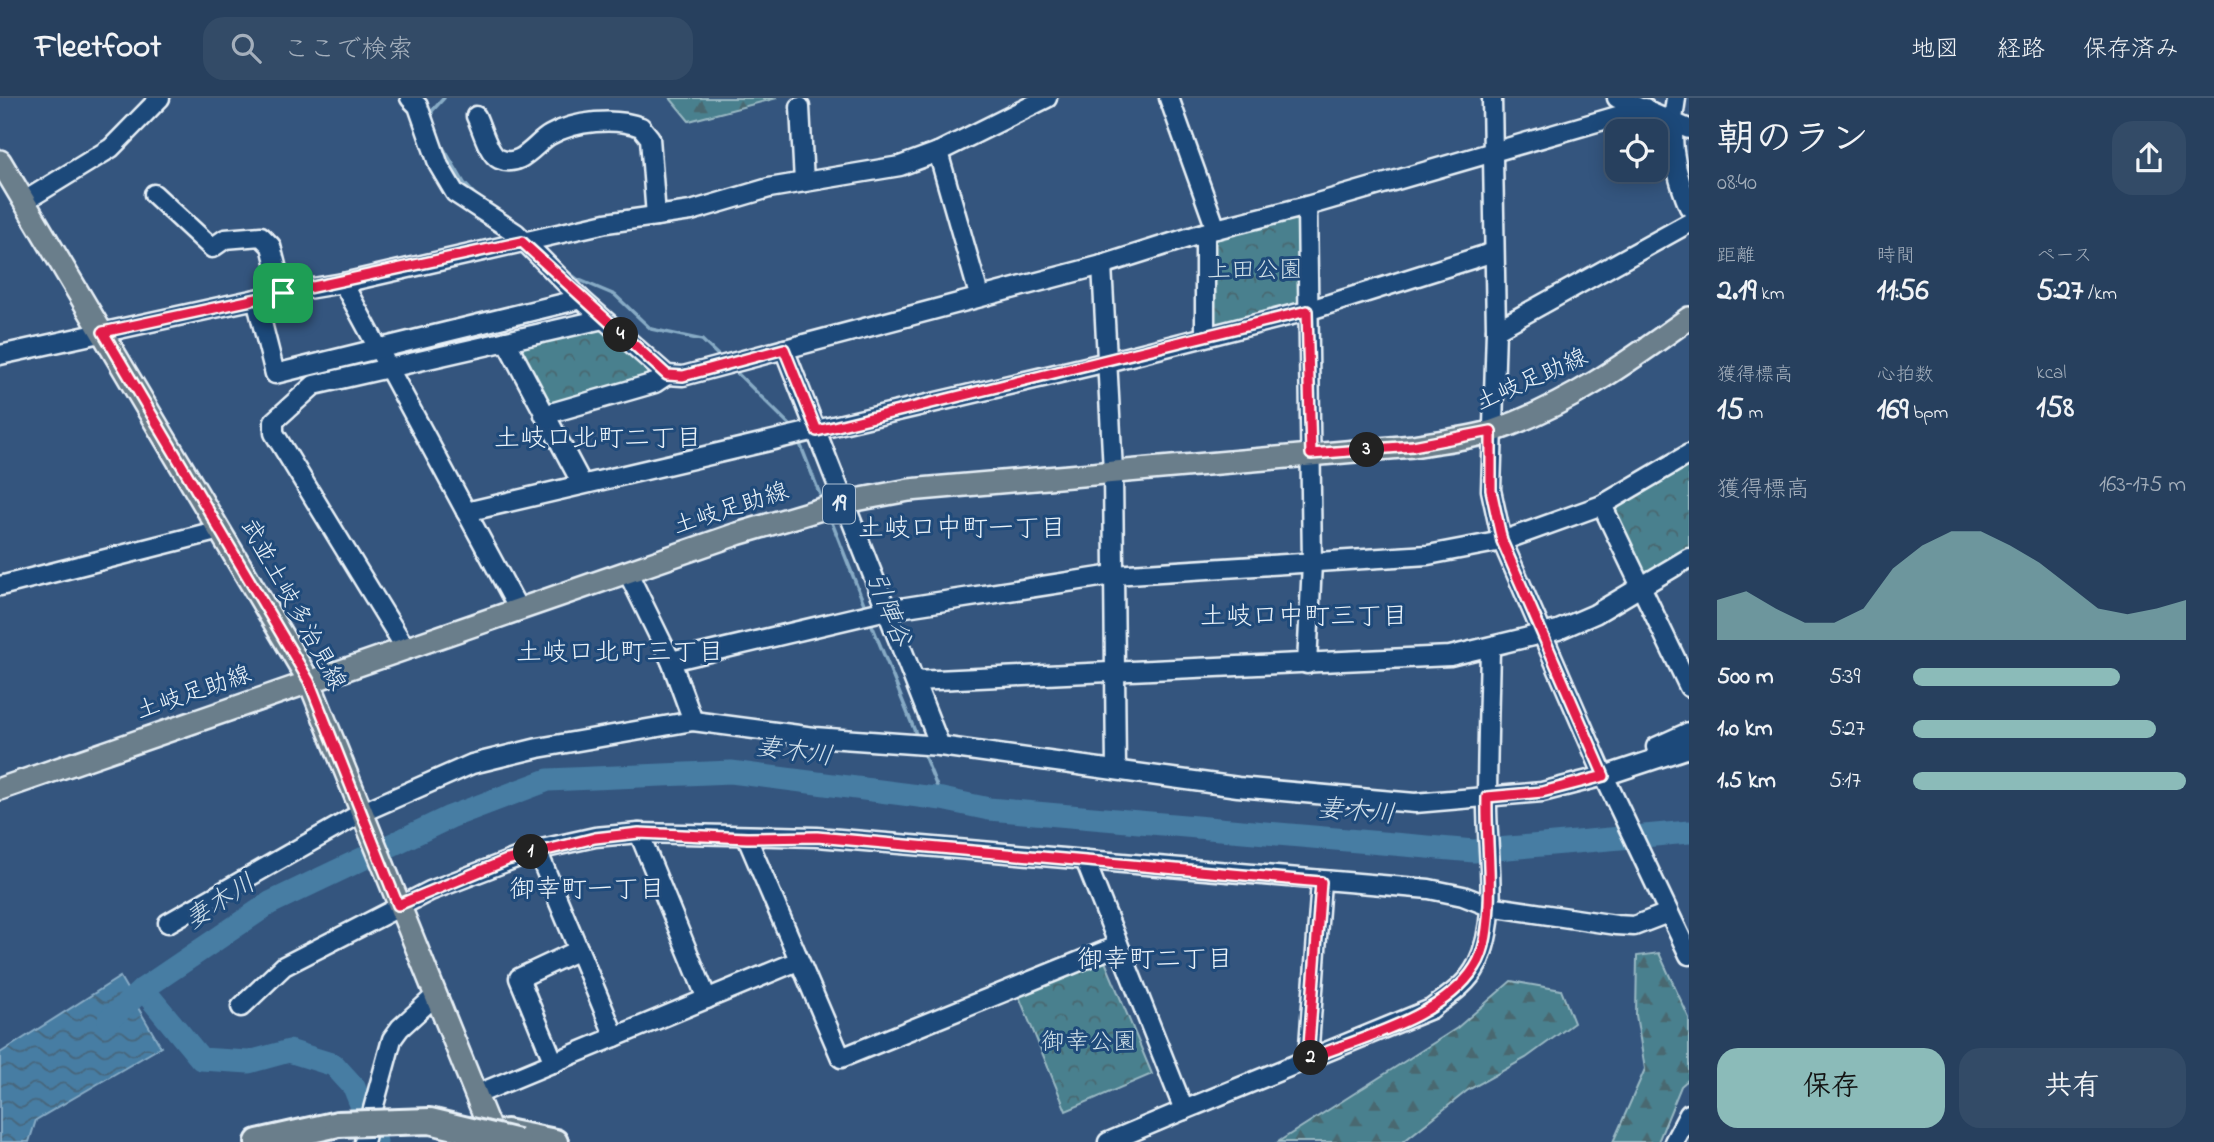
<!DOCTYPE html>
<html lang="ja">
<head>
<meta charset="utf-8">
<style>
  body { margin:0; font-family:"Indie Flower","Klee One",sans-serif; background:#334b67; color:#f1f3f6; height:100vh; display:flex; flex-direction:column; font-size:26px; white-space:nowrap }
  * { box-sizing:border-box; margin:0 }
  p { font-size:23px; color:#a4afbc }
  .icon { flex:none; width:38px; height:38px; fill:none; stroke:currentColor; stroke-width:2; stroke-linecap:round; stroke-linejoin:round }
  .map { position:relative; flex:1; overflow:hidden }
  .sheet { display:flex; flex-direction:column; background:#27405e; width:525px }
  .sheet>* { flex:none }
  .fabs { position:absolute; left:1605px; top:21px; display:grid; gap:14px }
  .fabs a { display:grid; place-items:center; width:63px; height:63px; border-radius:14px; background:#27405e; box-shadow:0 4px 18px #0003,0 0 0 2px #435973; font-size:35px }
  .pin { position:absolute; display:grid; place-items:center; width:60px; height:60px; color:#fff; margin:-30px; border-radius:14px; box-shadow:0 4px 10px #0006 }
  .km { position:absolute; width:35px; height:35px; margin:-18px; border-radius:50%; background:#222; color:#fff; font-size:19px; line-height:35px; text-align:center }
  .round { display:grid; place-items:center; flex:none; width:74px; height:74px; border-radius:21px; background:#334b67 }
  .overview { display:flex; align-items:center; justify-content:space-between; height:119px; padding:0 28px }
  h1 { font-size:38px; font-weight:700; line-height:52px }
  .metrics { display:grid; grid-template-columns:repeat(3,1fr); gap:10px; height:119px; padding:7px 28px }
  .metrics div { display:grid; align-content:center }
  .metrics b { font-size:30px; font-weight:700 }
  .metrics small { font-size:19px; font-weight:400 }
  .metrics p { font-size:19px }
  .chart { height:196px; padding:14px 28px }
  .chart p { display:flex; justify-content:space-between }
  .chart svg { width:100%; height:126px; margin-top:7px; fill:#8bbbb9; opacity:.7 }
  .action { display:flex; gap:14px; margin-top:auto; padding:14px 28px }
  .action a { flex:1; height:80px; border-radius:21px; background:#8bbbb9; color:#111; font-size:28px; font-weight:700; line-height:80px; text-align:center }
  .action a+a { background:#334b67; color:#f1f3f6 }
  ul { padding:0 28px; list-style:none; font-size:23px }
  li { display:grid; grid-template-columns:112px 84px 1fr; align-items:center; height:52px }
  li i { height:18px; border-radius:9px; background:#8bbbb9 }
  header { display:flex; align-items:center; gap:42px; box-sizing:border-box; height:98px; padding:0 35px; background:#27405e; border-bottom:2px solid #435973 }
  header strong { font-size:33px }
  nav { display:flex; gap:38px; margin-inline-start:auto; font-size:24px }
  .search { width:490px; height:63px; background:#334b67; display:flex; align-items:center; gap:18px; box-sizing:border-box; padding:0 24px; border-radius:21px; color:#a4afbc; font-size:26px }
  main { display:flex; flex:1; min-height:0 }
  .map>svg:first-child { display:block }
  .forest { fill:url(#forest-firs); stroke:#99b8c3; stroke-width:2 }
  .park { fill:url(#park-crowns); stroke:#99b8c3; stroke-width:2 }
  .water { fill:url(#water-waves); stroke:#87abc5; stroke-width:2 }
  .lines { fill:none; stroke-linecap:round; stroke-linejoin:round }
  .stream { stroke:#87abc5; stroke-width:3.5 }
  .river { stroke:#467da3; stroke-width:23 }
  .minor-casing { stroke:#e8f1f8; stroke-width:23 }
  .major-casing { stroke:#e8f1f8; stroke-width:26 }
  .highway-casing { stroke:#e8f1f8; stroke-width:30 }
  .minor { stroke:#1f4a7a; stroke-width:18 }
  .major { stroke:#6b7e8b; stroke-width:21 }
  .highway { stroke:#6b7e8b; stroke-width:24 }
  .highway-bridge-casing { stroke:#e8f1f8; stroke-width:30; stroke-linecap:butt }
  .highway-bridge { stroke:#6b7e8b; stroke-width:24 }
  .route-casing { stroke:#fff; stroke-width:14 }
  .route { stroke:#e11d48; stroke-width:9 }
  .labels { text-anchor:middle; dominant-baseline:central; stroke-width:6; stroke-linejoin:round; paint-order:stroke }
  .shield { fill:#1f4a7a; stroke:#acbfd2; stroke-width:2 }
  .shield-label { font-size:23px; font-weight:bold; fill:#e8f1f8 }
  .park-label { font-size:24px; fill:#d0e0e8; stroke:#1f4a7a }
  .street-label { font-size:24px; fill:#e8f1f8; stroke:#1f4a7a }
  .neighbourhood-label { font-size:26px; fill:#e8f1f8; stroke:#1f4a7a }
  .water-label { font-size:26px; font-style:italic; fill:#d0e0eb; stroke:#1f4a7a }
</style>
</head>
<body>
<header>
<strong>Fleetfoot</strong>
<div class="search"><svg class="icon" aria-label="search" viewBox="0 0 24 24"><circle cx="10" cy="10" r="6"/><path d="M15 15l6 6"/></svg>ここで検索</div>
<nav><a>地図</a><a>経路</a><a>保存済み</a></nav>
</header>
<main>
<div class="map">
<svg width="1689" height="1044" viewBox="0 0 1689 1044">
  <defs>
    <pattern id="forest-firs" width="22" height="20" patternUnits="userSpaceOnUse" patternTransform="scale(1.75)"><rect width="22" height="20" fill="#4a808e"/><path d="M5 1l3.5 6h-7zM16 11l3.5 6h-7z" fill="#48676f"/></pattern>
    <pattern id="park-crowns" width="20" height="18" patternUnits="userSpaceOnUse" patternTransform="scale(1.75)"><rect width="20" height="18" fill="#4a808e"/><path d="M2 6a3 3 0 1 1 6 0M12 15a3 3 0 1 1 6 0" fill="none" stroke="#48676f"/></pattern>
    <pattern id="water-waves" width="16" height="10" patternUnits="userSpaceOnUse" patternTransform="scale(1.75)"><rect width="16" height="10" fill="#467da3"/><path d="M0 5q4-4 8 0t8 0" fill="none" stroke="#46657b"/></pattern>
  </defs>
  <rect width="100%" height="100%" fill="#34557e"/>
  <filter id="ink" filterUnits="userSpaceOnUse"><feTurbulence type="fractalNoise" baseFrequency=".0143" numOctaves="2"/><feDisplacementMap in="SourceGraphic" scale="14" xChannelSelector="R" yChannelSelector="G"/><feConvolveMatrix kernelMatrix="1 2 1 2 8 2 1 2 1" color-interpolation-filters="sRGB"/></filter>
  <g filter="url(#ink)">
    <g class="forest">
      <polygon points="670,0 777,0 689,23"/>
      <polygon points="1659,855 1689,920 1689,981 1681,988 1658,1044 1613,1044 1645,971 1636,917 1637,858"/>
      <polygon points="1511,883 1561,892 1574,925 1526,960 1468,992 1403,1044 1278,1044 1457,930"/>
    </g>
    <g class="park">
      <polygon points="1301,113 1301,206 1212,230 1209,142"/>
      <polygon points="599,228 606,230 653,277 551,309 516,250"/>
      <polygon points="1689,364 1689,452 1644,479 1610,413 1613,407"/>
      <polygon points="1104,861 1152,976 1066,1013 1018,896"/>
    </g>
    <polygon class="water" points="120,879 161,949 36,1022 29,1044 0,1044 0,955"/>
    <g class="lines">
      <g class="stream">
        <polyline points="432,24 432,13 444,0"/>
        <polyline points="438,41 464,85 477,99 508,119"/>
        <polyline points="561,169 577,181 615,197 651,231 702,242 723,262"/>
        <polyline points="734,272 795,332"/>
        <polyline points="799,343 823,404"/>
        <polyline points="829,417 866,511"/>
        <polyline points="870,522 918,641"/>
        <polyline points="922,652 942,701"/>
      </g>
      <g class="river">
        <polyline points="143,891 201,961 249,964 289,953 334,967 354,989 376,1044"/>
        <polyline points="109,922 143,891 270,805 450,719 548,682 731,674 942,701 989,711 1474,753 1689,734"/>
      </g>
      <g class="minor-casing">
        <g id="minor">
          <polyline points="410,0 418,8 439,68 455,95 516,135 581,201 667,277 683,278 1102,167 1216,131 1307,108 1645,10"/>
          <polyline points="1169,0 1216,131"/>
          <polyline points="1492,0 1496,232 1491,392 1502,443 1604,678 1689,857"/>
          <polyline points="1617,0 1689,31"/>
          <path d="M1676 0C1669 37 1674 74 1689 109"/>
          <polyline points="800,9 804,84"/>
          <path d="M476 18C481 28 488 56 499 61 521 71 535 45 550 37 575 23 615 19 641 29L650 40 656 118"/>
          <polyline points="938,54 979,197"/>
          <polyline points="154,96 212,150 225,141 261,138 271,148 283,195"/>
          <polyline points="23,104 111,50 160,0"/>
          <polyline points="1307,108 1312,465 1307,566"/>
          <polyline points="1205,135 1205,238"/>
          <polyline points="1102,167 1113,373 1116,671"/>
          <polyline points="343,185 519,512"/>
          <polyline points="256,201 275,276 581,201"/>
          <polyline points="1496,232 1689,125"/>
          <polyline points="506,243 582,386"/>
          <polyline points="784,251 940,648"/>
          <polyline points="0,257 283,195 343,185 606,125 691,113 769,90 900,68 938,54 1047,0"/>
          <polyline points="544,317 655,285 667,277"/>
          <polyline points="1602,407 1689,589"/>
          <polyline points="466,414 1107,264 1307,213 1494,154"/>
          <polyline points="628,475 671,563 693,623"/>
          <polyline points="0,488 220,432"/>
          <polyline points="406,551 274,335 274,323 314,287 603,221"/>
          <polyline points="671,563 887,512 1113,477 1428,457 1502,443 1602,407 1689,356"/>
          <polyline points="915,583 1450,558 1558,532 1595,516 1689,460"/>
          <polyline points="1656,649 1689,634"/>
          <polyline points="639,735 707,901"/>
          <polyline points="747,740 841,960 1117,848"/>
          <polyline points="537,752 615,939"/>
          <path d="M1085 762 1184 1012 1431 911C1448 898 1467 887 1477 867 1500 820 1487 757 1487 707 1487 655 1489 602 1490 550"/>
          <polyline points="168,825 363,714 472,666 538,650 693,623 814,639 940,648 1238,689 1415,705 1542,694 1604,678 1689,650"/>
          <polyline points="241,909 284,868 430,793 537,752 595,739 639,735 817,739 1429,791 1463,798 1489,808 1616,827 1634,828 1668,815"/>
          <polyline points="1308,961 1321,784"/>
          <polyline points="554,965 519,880 579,852"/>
          <polyline points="475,997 798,863"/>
          <polyline points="364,1044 392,941 400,930 435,898"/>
          <polyline points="1108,1044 1184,1012"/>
          <polyline points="1674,1044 1689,1016"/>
        </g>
      </g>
      <g class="major-casing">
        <g id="major">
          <polyline points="0,63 309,583 495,1044"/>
          <path d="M0 691 737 436 845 404 909 392 1413 348C1439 343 1468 341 1493 333 1567 308 1627 265 1689 220"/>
        </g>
      </g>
      <g class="highway-casing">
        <g id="highway">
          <polyline points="496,1037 506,1034 555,1044"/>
          <polyline points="258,1044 338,1026"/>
        </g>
      </g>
      <use href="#minor" class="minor"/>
      <use href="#major" class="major"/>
      <use href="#highway" class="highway"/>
      <g class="highway-bridge-casing">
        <polyline id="highway-bridge" points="338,1026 430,1023 518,1044"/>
      </g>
      <use href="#highway-bridge" class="highway-bridge"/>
    </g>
  </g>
  <g class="lines" filter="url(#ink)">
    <g class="route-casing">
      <path id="route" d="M522 144 667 277 683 278 784 251 817 333 1307 213 1311 356 1413 348 1491 333V392L1502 443 1604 678 1542 694 1487 699C1486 735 1491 771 1489 807 1488 826 1486 853 1475 869 1444 919 1360 940 1308 961L1321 784 817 739 747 740 639 735 595 740 507 762 398 807 309 583 103 234Z"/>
    </g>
    <use href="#route" class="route"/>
  </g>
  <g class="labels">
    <rect class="shield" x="823" y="386.5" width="32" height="39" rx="5"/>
    <g class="shield-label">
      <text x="839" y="406">19</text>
    </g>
    <g class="park-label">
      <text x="1255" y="173">上田公園</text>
      <text x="1089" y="945">御幸公園</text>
    </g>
    <g class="street-label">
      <text transform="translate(1532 283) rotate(-24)">土岐足助線</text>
      <text transform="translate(731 412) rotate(-18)">土岐足助線</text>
      <text transform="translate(292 507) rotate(61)">武並土岐多治見線</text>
      <text transform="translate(194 596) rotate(-19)">土岐足助線</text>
    </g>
    <g class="neighbourhood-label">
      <text x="598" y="342">土岐口北町二丁目</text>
      <text x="962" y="432">土岐口中町一丁目</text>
      <text x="1304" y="520">土岐口中町三丁目</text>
      <text x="620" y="556">土岐口北町三丁目</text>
      <text x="587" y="793">御幸町一丁目</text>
      <text x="1155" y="863">御幸町二丁目</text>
    </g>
    <g class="water-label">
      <text transform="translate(887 512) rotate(68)">引陣谷</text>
      <text transform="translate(794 655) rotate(8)">妻木川</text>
      <text transform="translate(1356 715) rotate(5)">妻木川</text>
      <text transform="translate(221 805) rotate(-33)">妻木川</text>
    </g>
  </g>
</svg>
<div class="fabs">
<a><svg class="icon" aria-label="locate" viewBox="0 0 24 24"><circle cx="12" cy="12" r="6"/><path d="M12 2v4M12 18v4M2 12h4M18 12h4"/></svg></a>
</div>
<div class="pin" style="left:283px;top:195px;background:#1e9e55"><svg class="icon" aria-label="arrive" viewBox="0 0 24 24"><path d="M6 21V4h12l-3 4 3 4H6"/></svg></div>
<b class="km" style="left:531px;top:754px">1</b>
<b class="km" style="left:1311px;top:960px">2</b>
<b class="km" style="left:1367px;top:352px">3</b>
<b class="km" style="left:621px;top:237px">4</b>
</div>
<section class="sheet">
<div class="overview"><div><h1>朝のラン</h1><p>08:40</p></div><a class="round"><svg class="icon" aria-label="share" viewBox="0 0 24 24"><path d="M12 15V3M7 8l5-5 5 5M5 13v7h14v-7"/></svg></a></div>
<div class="metrics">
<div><p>距離</p><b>2.19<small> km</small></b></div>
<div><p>時間</p><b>11:56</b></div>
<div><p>ペース</p><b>5:27<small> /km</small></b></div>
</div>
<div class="metrics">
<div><p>獲得標高</p><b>15<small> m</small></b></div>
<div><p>心拍数</p><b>169<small> bpm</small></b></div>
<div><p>kcal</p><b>158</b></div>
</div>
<div class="chart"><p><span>獲得標高</span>163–175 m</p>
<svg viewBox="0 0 160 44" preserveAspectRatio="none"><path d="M0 44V30L10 27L20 33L30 38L40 38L50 33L60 19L70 11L80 6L90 6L100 11L110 17L120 25L130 33L140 35L150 33L160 30V44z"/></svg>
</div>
<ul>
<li><b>500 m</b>5:39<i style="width:76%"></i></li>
<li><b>1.0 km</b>5:27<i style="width:89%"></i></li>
<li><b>1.5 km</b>5:17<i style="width:100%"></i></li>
</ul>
<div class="action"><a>保存</a><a>共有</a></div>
</section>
</main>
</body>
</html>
